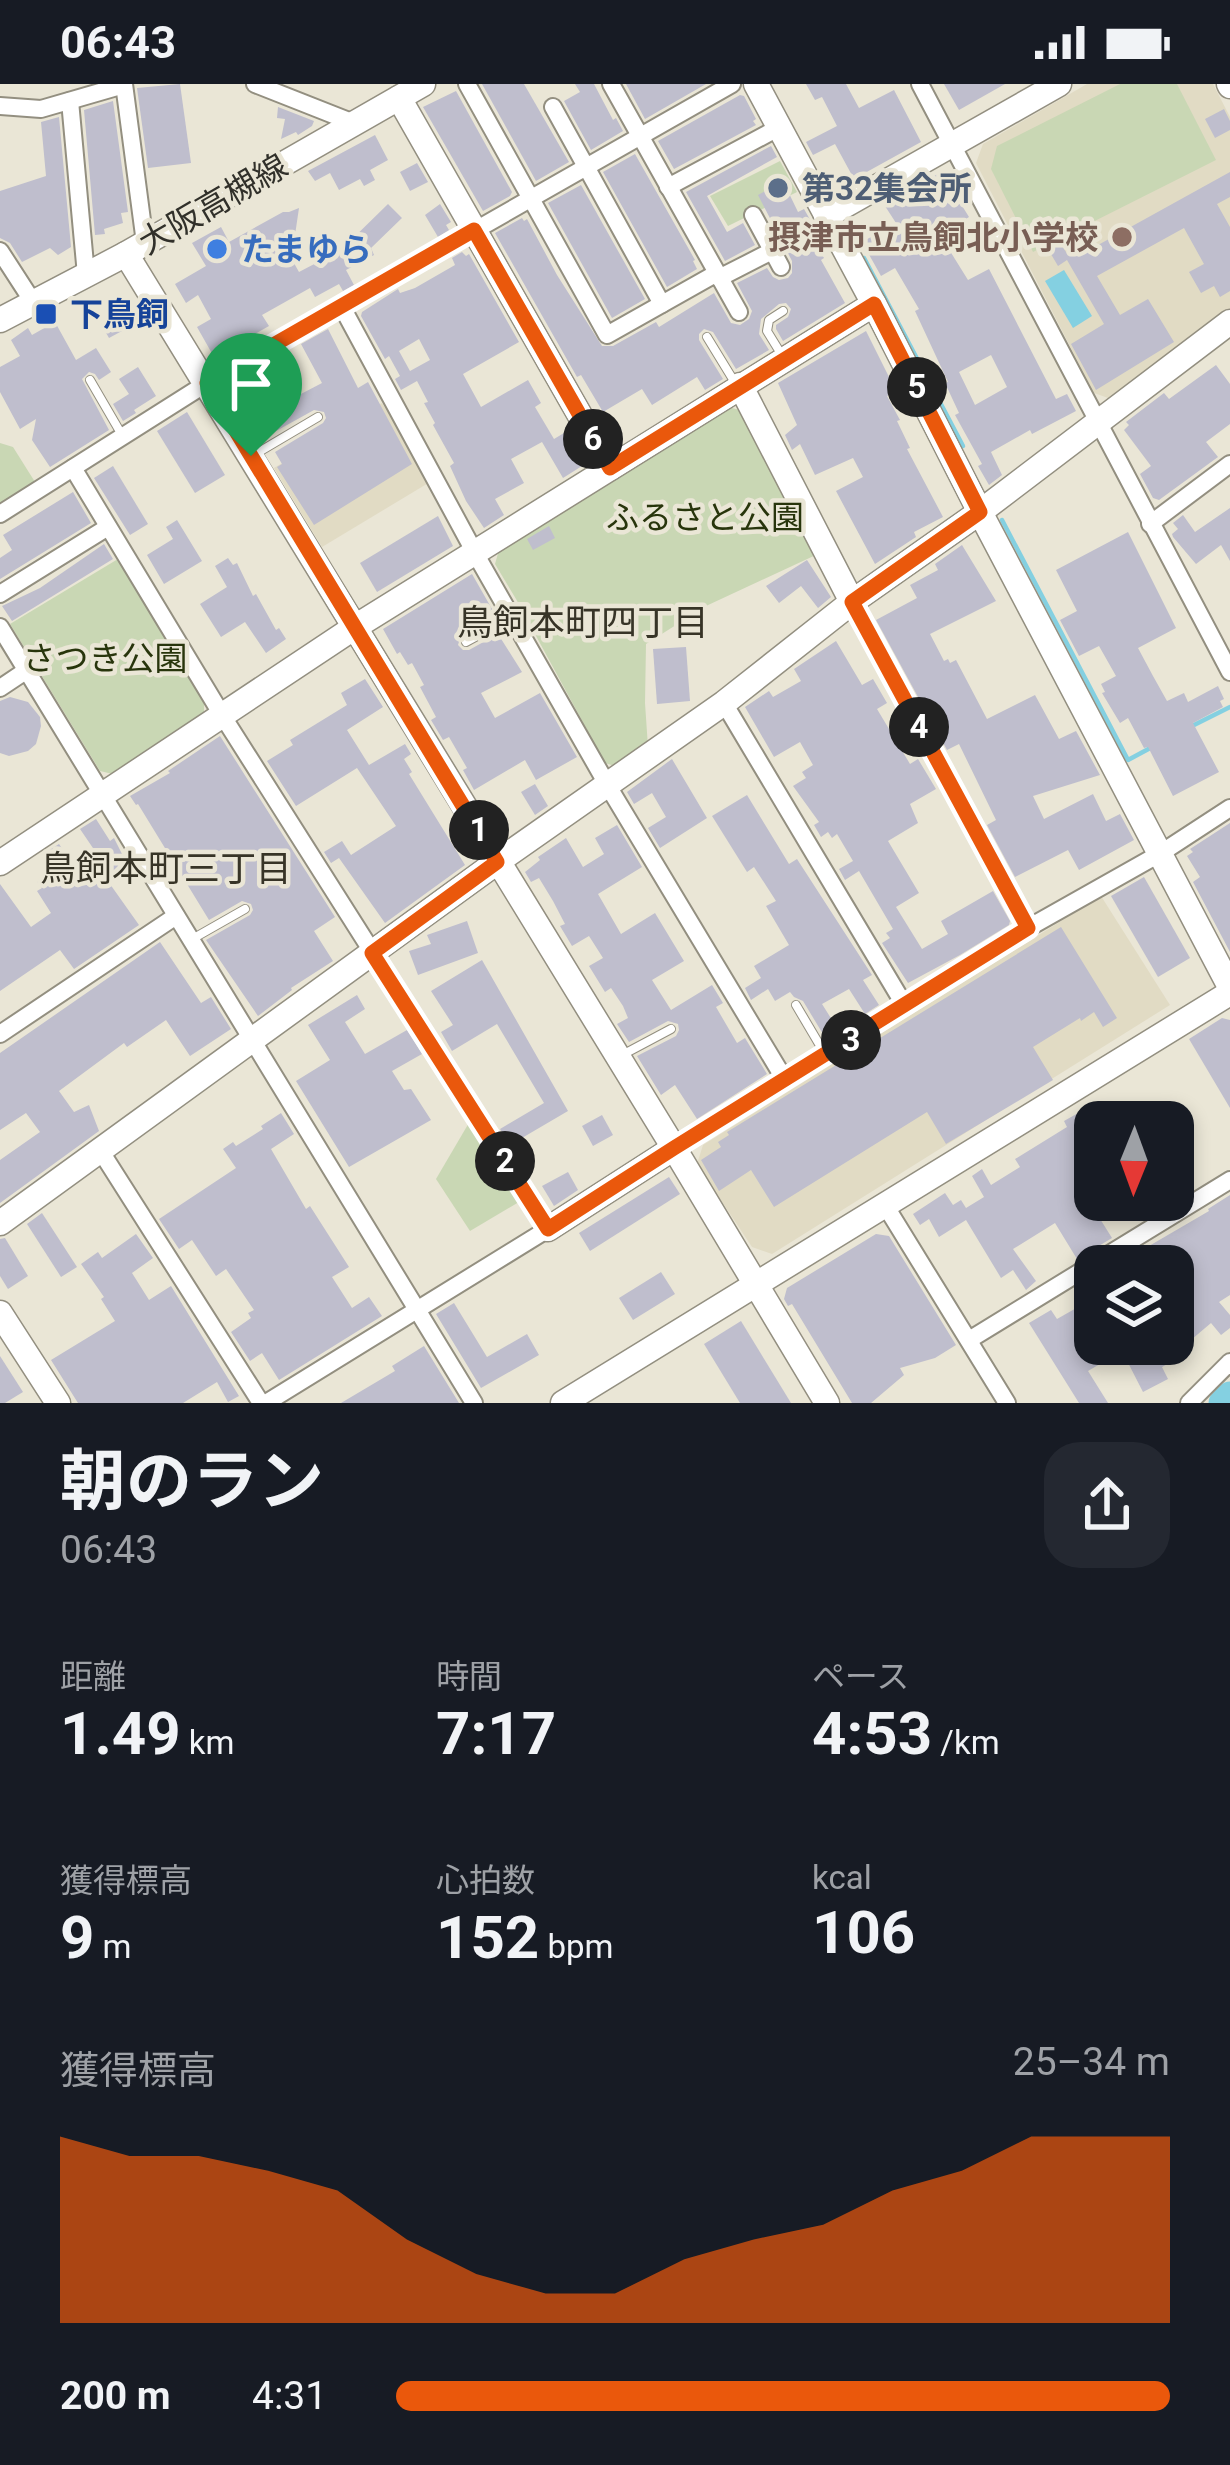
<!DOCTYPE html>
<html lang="ja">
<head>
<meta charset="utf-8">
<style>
  body { margin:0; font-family:Roboto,"Noto Sans JP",sans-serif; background:#242831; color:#f1f3f6; height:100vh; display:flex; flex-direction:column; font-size:45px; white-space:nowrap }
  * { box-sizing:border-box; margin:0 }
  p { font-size:39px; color:#9ea1a6 }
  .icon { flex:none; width:66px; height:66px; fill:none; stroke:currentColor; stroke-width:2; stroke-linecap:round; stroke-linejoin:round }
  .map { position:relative; height:1319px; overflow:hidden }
  .side { display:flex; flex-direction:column; background:#171b24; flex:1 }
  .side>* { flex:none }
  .needle { width:78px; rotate:181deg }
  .fabs { position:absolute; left:1074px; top:1017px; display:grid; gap:24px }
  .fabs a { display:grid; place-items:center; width:120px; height:120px; border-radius:24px; background:#171b24; box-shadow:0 6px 18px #0003; font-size:60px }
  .pin { position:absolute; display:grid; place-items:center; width:102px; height:102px; color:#fff; margin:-123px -51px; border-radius:50% 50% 50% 0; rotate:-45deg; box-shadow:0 0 12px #0007 }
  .pin .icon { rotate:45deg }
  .km { position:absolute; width:60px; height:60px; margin:-30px; border-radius:50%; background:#222; color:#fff; font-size:33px; line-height:60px; text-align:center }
  .round { display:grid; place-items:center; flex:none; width:126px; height:126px; border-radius:36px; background:#242831 }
  .summary { display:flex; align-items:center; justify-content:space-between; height:204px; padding:0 60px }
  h1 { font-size:66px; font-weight:700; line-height:90px }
  .stats { display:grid; grid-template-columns:repeat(3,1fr); gap:18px; height:204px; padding:12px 60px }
  .stats div { display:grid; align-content:center }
  .stats b { font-size:60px; font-weight:700 }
  .stats small { font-size:33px; font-weight:400 }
  .stats p { font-size:33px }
  .chart { height:336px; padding:24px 60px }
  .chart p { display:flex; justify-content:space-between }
  .chart svg { width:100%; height:216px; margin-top:12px; fill:#ea580c; opacity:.7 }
  ul { padding:0 60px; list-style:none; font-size:39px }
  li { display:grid; grid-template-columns:192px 144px 1fr; align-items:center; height:90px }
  li i { height:30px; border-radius:15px; background:#ea580c }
  .status { display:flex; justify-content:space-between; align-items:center; height:84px; padding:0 60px; background:#171b24; direction:ltr }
  .status svg { height:33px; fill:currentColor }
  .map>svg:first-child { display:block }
  .built { fill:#e1dbc4 }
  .green { fill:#c9d7b4 }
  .water { fill:#84d0e1 }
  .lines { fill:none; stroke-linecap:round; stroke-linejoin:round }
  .stream { stroke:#84d0e1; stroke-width:4.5 }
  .river { stroke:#84d0e1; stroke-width:27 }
  .building { fill:#bfbecd; fill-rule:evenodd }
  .lane-casing { stroke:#938f80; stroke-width:10 }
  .street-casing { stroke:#938f80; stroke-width:20 }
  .secondary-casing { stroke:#938f80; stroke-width:27 }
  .primary-casing { stroke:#938f80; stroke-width:27 }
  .lane { stroke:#fff; stroke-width:8 }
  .street { stroke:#fff; stroke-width:16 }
  .secondary { stroke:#fff; stroke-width:24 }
  .primary { stroke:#fff; stroke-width:24 }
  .route-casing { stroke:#fff; stroke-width:24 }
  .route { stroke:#ea580c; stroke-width:15 }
  .service-dot { fill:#5c6f8a; stroke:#eae6d6; stroke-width:4.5 }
  .education-dot { fill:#8d6e63; stroke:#eae6d6; stroke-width:4.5 }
  .shop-dot { fill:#3f7fe0; stroke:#eae6d6; stroke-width:4.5 }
  .transit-dot { fill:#1a4fb4; stroke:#eae6d6; stroke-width:4.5 }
  .labels { text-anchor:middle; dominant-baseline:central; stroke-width:9; stroke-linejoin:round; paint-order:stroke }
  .service-label { font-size:33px; font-weight:bold; fill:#4e5e75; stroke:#eae6d6; text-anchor:start }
  .street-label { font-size:33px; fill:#31302a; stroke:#eae6d6 }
  .education-label { font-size:33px; font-weight:bold; fill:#785e54; stroke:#eae6d6; text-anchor:end }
  .shop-label { font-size:33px; font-weight:bold; fill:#366cbe; stroke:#eae6d6; text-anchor:start }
  .transit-label { font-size:33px; font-weight:bold; fill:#164399; stroke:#eae6d6; text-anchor:start }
  .park-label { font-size:33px; fill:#28350c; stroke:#eae6d6 }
  .neighbourhood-label { font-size:36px; fill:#373427; stroke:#eae6d6 }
</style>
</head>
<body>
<div class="status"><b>06:43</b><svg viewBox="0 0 49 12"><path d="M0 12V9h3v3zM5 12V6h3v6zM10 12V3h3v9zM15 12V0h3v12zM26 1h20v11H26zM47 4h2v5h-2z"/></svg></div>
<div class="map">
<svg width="1230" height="1319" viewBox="0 0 1230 1319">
  <rect width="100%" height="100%" fill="#eae6d6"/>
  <g class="built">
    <polygon points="1087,0 1213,0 1230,33 1230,226 1111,315 1094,309 976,79 983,60"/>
    <polygon points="382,319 430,398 322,463 274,384"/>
    <polygon points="1101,812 1170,921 772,1170 752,1163 697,1080 703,1061"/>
  </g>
  <g class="green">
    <polygon points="1120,0 1177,0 1216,76 1033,168 991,85 997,62"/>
    <polygon points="780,77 797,108 728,142 710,112"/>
    <polygon points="728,323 740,326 818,470 706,522 646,560 645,619 648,663 621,684 605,679 516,515 495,480 499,466"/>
    <polygon points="0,359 13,363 35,398 0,420"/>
    <polygon points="118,475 204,613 204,633 117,691 100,687 10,540"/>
    <polygon points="470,1037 519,1118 470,1147 436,1095"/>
  </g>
  <polygon class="water" points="1064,186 1092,232 1073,244 1045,197"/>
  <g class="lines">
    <g class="stream">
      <polyline points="864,174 963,362"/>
      <polyline points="1002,436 1128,676 1154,662"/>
      <polyline points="1190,643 1230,623"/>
    </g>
    <polyline class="river" points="1222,1319 1230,1311"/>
  </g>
  <g class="building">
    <polygon points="180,0 191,79 148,84 137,4"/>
    <polygon points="482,0 524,0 569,78 536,97"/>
    <polygon points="575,0 594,0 613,36 616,34 623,47 591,66 564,17 580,8"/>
    <polygon points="626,0 706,0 645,35"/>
    <polygon points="806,0 846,0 859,24 894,6 921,58 854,95 835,60 813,71 806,58 837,42 822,13 815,16"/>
    <polygon points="944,0 1005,0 959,26"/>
    <polygon points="456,7 512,108 510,112 483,127 423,23"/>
    <polygon points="740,11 744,12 756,35 753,37 756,41 674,85 658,57"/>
    <polygon points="113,17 128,128 121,129 123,139 104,145 105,150 95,151 84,26"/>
    <polygon points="278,23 314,37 312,42 298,51 296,48 281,55 285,35 277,34"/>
    <polygon points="1224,25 1230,37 1230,46 1215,54 1205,35"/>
    <polygon points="59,33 71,163 58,171 50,164 22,178 10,159 0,154 0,107 46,92 41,38"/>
    <polygon points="375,51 388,76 370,86 375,96 364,102 360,95 339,106 330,89 315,97 308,87"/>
    <polygon points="771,62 777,73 707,112 727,148 743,139 755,161 725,177 686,108"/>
    <polygon points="635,70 695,176 693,177 697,185 667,203 603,88"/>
    <polygon points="417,79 428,98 410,107 400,88"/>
    <path d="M941 88 969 133 940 151 968 196 989 185 1056 315 1067 310 1076 327 1032 350 1030 346 991 368 1002 391 989 401 978 382 982 380 955 331 959 329 945 299 948 298 915 227 919 225 895 184 881 192 862 158 896 139 885 122ZM991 271 1007 303 975 321 959 288Z"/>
    <polygon points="1230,88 1230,113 1217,120 1230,143 1230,207 1220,213 1214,202 1201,209 1189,188 1204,180 1184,144 1097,192 1120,231 1148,215 1174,258 1096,306 1071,260 1104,240 1067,176 1058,182 1048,165 1060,159 1068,171 1077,166 1080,171"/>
    <polygon points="783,97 798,128 804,125 816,146 810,149 824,174 821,176 845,219 783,257 776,245 776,241 788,233 791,225 786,219 779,220 761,235 759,250 769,266 736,285 713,248 704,245 699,250 699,256 723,295 705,306 697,293 652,321 642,305 603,328 581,291 577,293 495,149 522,134 524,137 527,135 557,191 602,262 613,262 656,238 659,243 714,209 731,239 740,241 749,235 752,227 737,199 767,184 773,193 779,196 788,194 792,189 792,177 758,111"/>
    <polygon points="581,101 645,215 612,234 548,119"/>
    <polygon points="388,120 402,134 371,164 374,171 346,186 354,201 343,207 339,200 315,213 310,204 262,231 269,242 214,273 197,243 211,235 198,211 186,219 175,200 206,182 192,159 221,143 229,158 283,128 289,128 299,124 295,151 277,149 299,188 341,166"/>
    <polygon points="440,120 451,138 446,141 449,146 438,153 425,131"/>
    <path d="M462 168 466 172 469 170 519 258 463 290 481 323 528 296 541 319 535 323 554 355 569 346 584 373 582 382 563 394 542 358 511 375 524 399 495 415 504 431 484 444 466 417 450 382 454 379 433 341 435 339 424 319 428 318 417 297 401 306 395 295 400 292 389 272 385 275 361 232 362 228 398 205 400 209 415 204 455 181 452 174ZM419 255 430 276 410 287 399 267Z"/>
    <polygon points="137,220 146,234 109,254 101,240"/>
    <polygon points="55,238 76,276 96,264 111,288 99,296 95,290 89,288 82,295 109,346 50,383 32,356 36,335 20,345 0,308 0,283 20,272 11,256 28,244 32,251"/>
    <polygon points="328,245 358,304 368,298 412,380 314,441 277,383 282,380 275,368 323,339 326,334 324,328 314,326 260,356 238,315 235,316 230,309 233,299 250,289 262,309 290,293 299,311 322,299 301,260"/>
    <polygon points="866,247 896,307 887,312 900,336 897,337 910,364 907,365 943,433 914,448 916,453 875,480 836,407 863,393 853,374 815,391 800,360 792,366 785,351 797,341 778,299"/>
    <polygon points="1216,281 1230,300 1230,340 1206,358 1218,373 1159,416 1153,414 1140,390 1151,382 1124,346 1129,341 1126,338 1164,309 1169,315"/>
    <polygon points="138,283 156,312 134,326 136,329 123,337 113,320 129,310 119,295"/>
    <polygon points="187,328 225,391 195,409 157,347"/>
    <polygon points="113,382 148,440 130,451 94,394"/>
    <polygon points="73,408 91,439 0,495 0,474 12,466 3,451"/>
    <polygon points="1230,424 1230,477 1221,461 1196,480 1173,453 1172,450 1178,445 1173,439 1183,431 1195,448"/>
    <polygon points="438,432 453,462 377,508 360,479"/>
    <polygon points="177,436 202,477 164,500 147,471 173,455 166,443"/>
    <polygon points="549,442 555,454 533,466 527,455"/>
    <polygon points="1128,448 1176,544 1138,564 1153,592 1167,617 1184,609 1188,618 1218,602 1224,615 1220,617 1223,623 1193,639 1219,688 1173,712 1148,663 1144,664 1128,634 1120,639 1102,609 1105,608 1101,600 1116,592 1099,562 1079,572 1060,536 1077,527 1056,486"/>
    <polygon points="104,460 113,475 12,537 2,522 40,504"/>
    <polygon points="962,461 996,517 930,550 944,577 948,575 950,579 956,576 987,635 1035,611 1059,655 1076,647 1100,691 1033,712 1044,735 1093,710 1106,737 1120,730 1134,756 1079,786 1068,766 1015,793 987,741 996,736 959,660 947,666 876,536 917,514 910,501 938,486 935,480"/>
    <polygon points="228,474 233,481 237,479 253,512 256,510 276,546 279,544 286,555 266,569 245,538 221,553 200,520 227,503 215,482"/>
    <polygon points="807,476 831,513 818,524 801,502 779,519 766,502"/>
    <polygon points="472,490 496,532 461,551 458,561 463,566 469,566 498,550 522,588 481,609 495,634 540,609 577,673 536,696 525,676 474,706 463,686 467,684 449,653 443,656 431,636 436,633 420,603 424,601 412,579 408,581 400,568 397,570 383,545"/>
    <polygon points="836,557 862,601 873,595 887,619 877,625 910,680 918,675 936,705 910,720 918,739 888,757 919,809 896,823 922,865 948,850 941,837 993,807 1010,837 1009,841 960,871 908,899 882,859 890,854 886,849 893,845 859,787 845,796 839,785 853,777 837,750 832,754 828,748 821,753 814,741 819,738 793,702 806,694 802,688 813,681 800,658 774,673 745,623 769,607 773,613 801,597 794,585"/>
    <polygon points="686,563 690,617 657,620 653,565"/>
    <polygon points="365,595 383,623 347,646 369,681 405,660 411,670 404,675 412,688 409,690 465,781 385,839 339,774 331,779 324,768 342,757 351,771 396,742 357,684 296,722 267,677 293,661 290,656 347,621 341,609"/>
    <polygon points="10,613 28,618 40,633 41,642 36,660 28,667 9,672 0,669 0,617"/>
    <polygon points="220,652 335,833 314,847 333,877 291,904 292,906 258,932 206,856 250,831 253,826 251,820 242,817 209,836 138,720 136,721 130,712 170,689 168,687"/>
    <polygon points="672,675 707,734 660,764 648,744 666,733 652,709 634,720 627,708"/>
    <polygon points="535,700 548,722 535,731 521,708"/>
    <polygon points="747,711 789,780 797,775 872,891 863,896 879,921 865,930 849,905 822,920 839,947 826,955 803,917 794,913 790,908 775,917 768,905 751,916 745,904 761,894 754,882 789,861 766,822 776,817 754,783 747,788 712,732"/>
    <polygon points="96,735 110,757 114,754 126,778 105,793 139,841 74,885 60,866 0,907 0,800 31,843 51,829 37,807 42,804 37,798 57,785 45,769 59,760 74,782 95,767 80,745"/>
    <polygon points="1230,739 1230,868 1193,798 1200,793 1187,772 1193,768 1190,765"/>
    <polygon points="617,741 642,783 598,810 621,850 655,829 684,877 652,896 671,926 712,901 723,919 716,923 737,959 745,954 767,990 697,1035 675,1001 661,1011 637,972 676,952 679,946 678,940 668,937 629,958 617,940 628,934 623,922 611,904 605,908 589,882 603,874 589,852 572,862 560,842 565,840 553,817 539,794 531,798 525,788 540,776 538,773 566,754 583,783 604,770 595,754"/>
    <polygon points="1144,793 1190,874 1158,893 1111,812"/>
    <polygon points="467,837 478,869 418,891 409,867 431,860 427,851"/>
    <polygon points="1061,843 1117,934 1103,943 1094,928 1081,937 1080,934 1033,963 1053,996 946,1060 927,1028 774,1123 751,1086 719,1107 701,1076 721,1063 718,1058 729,1051 727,1048"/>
    <polygon points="160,858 201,919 211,913 231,945 190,972 166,936 127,963 124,959 59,1007 74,1028 89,1021 99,1047 0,1119 0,1076 40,1048 26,1029 0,1046 0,969"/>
    <polygon points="482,876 568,1027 510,1061 500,1045 544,1019 497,940 452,967 441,948 453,941 431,907"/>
    <polygon points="357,911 365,925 345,938 365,970 407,946 419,965 422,970 392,987 404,1006 411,1005 431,1036 349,1083 296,997 330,976 308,941"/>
    <polygon points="1222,934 1230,936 1230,1024 1189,955"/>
    <polygon points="1095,1024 1103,1038 1095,1038 1095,1088 1077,1098 1112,1154 1077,1175 1055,1139 1013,1165 1036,1197 1026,1206 1013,1186 1001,1194 966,1136 939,1153 929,1135 920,1141 913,1130 945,1109 953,1121 961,1116 966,1124 984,1113 972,1092 982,1085 991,1101 1020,1083 1015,1075 1067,1043 1064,1037 1080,1028 1082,1032"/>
    <polygon points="281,1029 294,1050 271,1065 306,1125 310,1122 349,1183 332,1193 352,1224 369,1213 382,1232 279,1296 262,1269 250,1277 231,1248 251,1234 248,1229 254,1226 226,1185 216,1192 192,1156 179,1165 159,1135 236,1084 223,1065 233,1058 236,1062 263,1045 261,1042"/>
    <polygon points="602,1031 613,1051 593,1062 582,1042"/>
    <polygon points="568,1088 578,1106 554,1122 542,1102"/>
    <polygon points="669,1093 680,1110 590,1167 579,1149"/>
    <polygon points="1230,1111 1230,1211 1219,1218 1230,1231 1230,1244 1221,1251 1211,1239 1185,1261 1189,1268 1162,1283 1168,1295 1143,1308 1122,1267 1088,1287 1108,1319 1079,1319 1029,1239 1051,1226 1057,1235 1087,1218 1095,1231 1095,1260 1173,1260 1173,1239 1176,1244 1184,1239 1173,1220 1173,1182 1144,1182 1137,1169 1209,1127 1208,1125"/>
    <polygon points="42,1129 77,1183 61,1193 27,1140"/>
    <polygon points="136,1150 153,1174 132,1189 149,1216 171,1202 239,1312 228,1318 217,1298 183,1319 78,1319 51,1276 115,1237 101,1215 104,1213 81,1180 98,1168 102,1174"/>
    <polygon points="876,1150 889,1152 956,1261 935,1274 900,1284 904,1291 871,1319 852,1319 792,1220 788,1222 784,1215 787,1204"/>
    <polygon points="5,1154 28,1192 8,1205 0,1192 0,1155"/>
    <polygon points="661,1188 675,1210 633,1236 619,1214"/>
    <polygon points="454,1219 487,1273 527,1250 539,1271 481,1304 436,1230"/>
    <polygon points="741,1237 791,1319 740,1319 704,1260"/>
    <polygon points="424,1262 459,1319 341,1319 395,1287 392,1282"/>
    <polygon points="0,1272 23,1308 5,1319 0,1319"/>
  </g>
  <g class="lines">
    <g class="lane-casing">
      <g id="lane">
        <polyline points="707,253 737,302"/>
        <polyline points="783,273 767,247 769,236 783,227"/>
        <polyline points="90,296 122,351"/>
        <polyline points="252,372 318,333"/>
        <polyline points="466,558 512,533"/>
        <polyline points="194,854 245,825"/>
        <polyline points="796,921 825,970"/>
        <polyline points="624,970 671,945"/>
        <polyline points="1124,1163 1136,1182"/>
      </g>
    </g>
    <g class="street-casing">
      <g id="street">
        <polyline points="124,0 145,159"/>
        <polyline points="255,0 354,39"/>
        <polyline points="467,0 607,251 717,189"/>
        <polyline points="611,0 739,228"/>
        <polyline points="920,0 1230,588"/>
        <polyline points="70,17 86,191"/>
        <polyline points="0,22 41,25 124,1"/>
        <polyline points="553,23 662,220"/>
        <polyline points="668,103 778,44"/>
        <polyline points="753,131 781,183"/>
        <polyline points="0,167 33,218"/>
        <polyline points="719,194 772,167"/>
        <polyline points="342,223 475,469 608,702 785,996"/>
        <polyline points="73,384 222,631 548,1145 266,1319"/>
        <polyline points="0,430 207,299 732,0"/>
        <polyline points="1150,440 1230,380"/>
        <polyline points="0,510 108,443"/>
        <polyline points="852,518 1028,844"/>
        <polyline points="0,543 474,1319"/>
        <polyline points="0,604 27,586"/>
        <polyline points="724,619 905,922"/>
        <polyline points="0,950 176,832"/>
        <polyline points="674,1064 1028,844 1161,769 1230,724"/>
        <polyline points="100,1066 261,1319"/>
        <polyline points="885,1121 1007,1319"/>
        <polyline points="969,1256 1230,1096"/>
        <polyline points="1189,1319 1230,1278"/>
      </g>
    </g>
    <g class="secondary-casing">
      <g id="secondary">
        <polyline points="756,0 874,220 980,428 1230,903"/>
        <polyline points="1229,0 1230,2"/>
        <polyline points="399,14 610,384"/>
        <polyline points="826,132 1059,0"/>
        <polyline points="126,170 674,1064 827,1319"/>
        <polyline points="740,301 852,518"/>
        <polyline points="0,779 355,543 874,220"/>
        <polyline points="0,1139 497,778 724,619 852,518 980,428 1230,238"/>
        <polyline points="548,1145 674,1064"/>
        <polyline points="0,1229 58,1319"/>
        <polyline points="563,1319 1230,909"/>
      </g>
    </g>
    <g class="primary-casing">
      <polyline id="primary" points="0,236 126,170 423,0"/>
    </g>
    <use href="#lane" class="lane"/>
    <use href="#street" class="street"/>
    <use href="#secondary" class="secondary"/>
    <use href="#primary" class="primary"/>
  </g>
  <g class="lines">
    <g class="route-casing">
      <polygon id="route" points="474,146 610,384 874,220 980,428 852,518 1028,844 674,1064 548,1145 372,869 497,778 207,299"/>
    </g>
    <use href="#route" class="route"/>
  </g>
  <circle class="service-dot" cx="778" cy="104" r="12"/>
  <circle class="education-dot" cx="1122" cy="153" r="12"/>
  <circle class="shop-dot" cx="217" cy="165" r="12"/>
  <rect class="transit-dot" x="34" y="218" width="24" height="24" rx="6"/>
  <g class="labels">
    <g class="service-label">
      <text x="802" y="104">第32集会所</text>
    </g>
    <g class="street-label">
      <text transform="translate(213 120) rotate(-30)">大阪高槻線</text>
    </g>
    <g class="education-label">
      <text x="1098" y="153">摂津市立鳥飼北小学校</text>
    </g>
    <g class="shop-label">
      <text x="241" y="165">たまゆら</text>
    </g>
    <g class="transit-label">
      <text x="70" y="230">下鳥飼</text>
    </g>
    <g class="park-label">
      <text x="705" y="433">ふるさと公園</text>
      <text x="105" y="574">さつき公園</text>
    </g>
    <g class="neighbourhood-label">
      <text x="583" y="539">鳥飼本町四丁目</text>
      <text x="166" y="785">鳥飼本町三丁目</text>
    </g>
  </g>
</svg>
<div class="fabs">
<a><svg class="needle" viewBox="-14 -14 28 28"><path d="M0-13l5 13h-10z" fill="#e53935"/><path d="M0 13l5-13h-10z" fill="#9ea1a6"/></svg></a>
<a><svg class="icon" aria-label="layers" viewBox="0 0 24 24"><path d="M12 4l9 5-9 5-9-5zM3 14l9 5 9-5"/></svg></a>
</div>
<div class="pin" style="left:251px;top:372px;background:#1e9e55"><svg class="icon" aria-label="arrive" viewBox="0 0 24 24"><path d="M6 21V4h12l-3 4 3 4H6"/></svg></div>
<b class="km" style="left:479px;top:746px">1</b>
<b class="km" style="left:505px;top:1077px">2</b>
<b class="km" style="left:851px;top:956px">3</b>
<b class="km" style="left:919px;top:643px">4</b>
<b class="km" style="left:917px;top:303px">5</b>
<b class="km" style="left:593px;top:355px">6</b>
</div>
<section class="side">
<div class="summary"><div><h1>朝のラン</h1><p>06:43</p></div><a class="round"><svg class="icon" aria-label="share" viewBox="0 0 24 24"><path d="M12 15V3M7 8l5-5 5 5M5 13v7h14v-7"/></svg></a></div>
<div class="stats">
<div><p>距離</p><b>1.49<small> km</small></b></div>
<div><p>時間</p><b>7:17</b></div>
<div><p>ペース</p><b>4:53<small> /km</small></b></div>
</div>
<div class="stats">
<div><p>獲得標高</p><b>9<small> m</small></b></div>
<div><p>心拍数</p><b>152<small> bpm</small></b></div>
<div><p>kcal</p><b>106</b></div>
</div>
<div class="chart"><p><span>獲得標高</span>25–34 m</p>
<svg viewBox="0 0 160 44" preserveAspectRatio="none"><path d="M0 44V6L10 10L20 10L30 13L40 17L50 27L60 34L70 38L80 38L90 31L100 27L110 24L120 17L130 13L140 6L150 6L160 6V44z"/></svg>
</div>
<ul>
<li><b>200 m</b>4:31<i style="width:100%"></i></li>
</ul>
</section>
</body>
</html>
